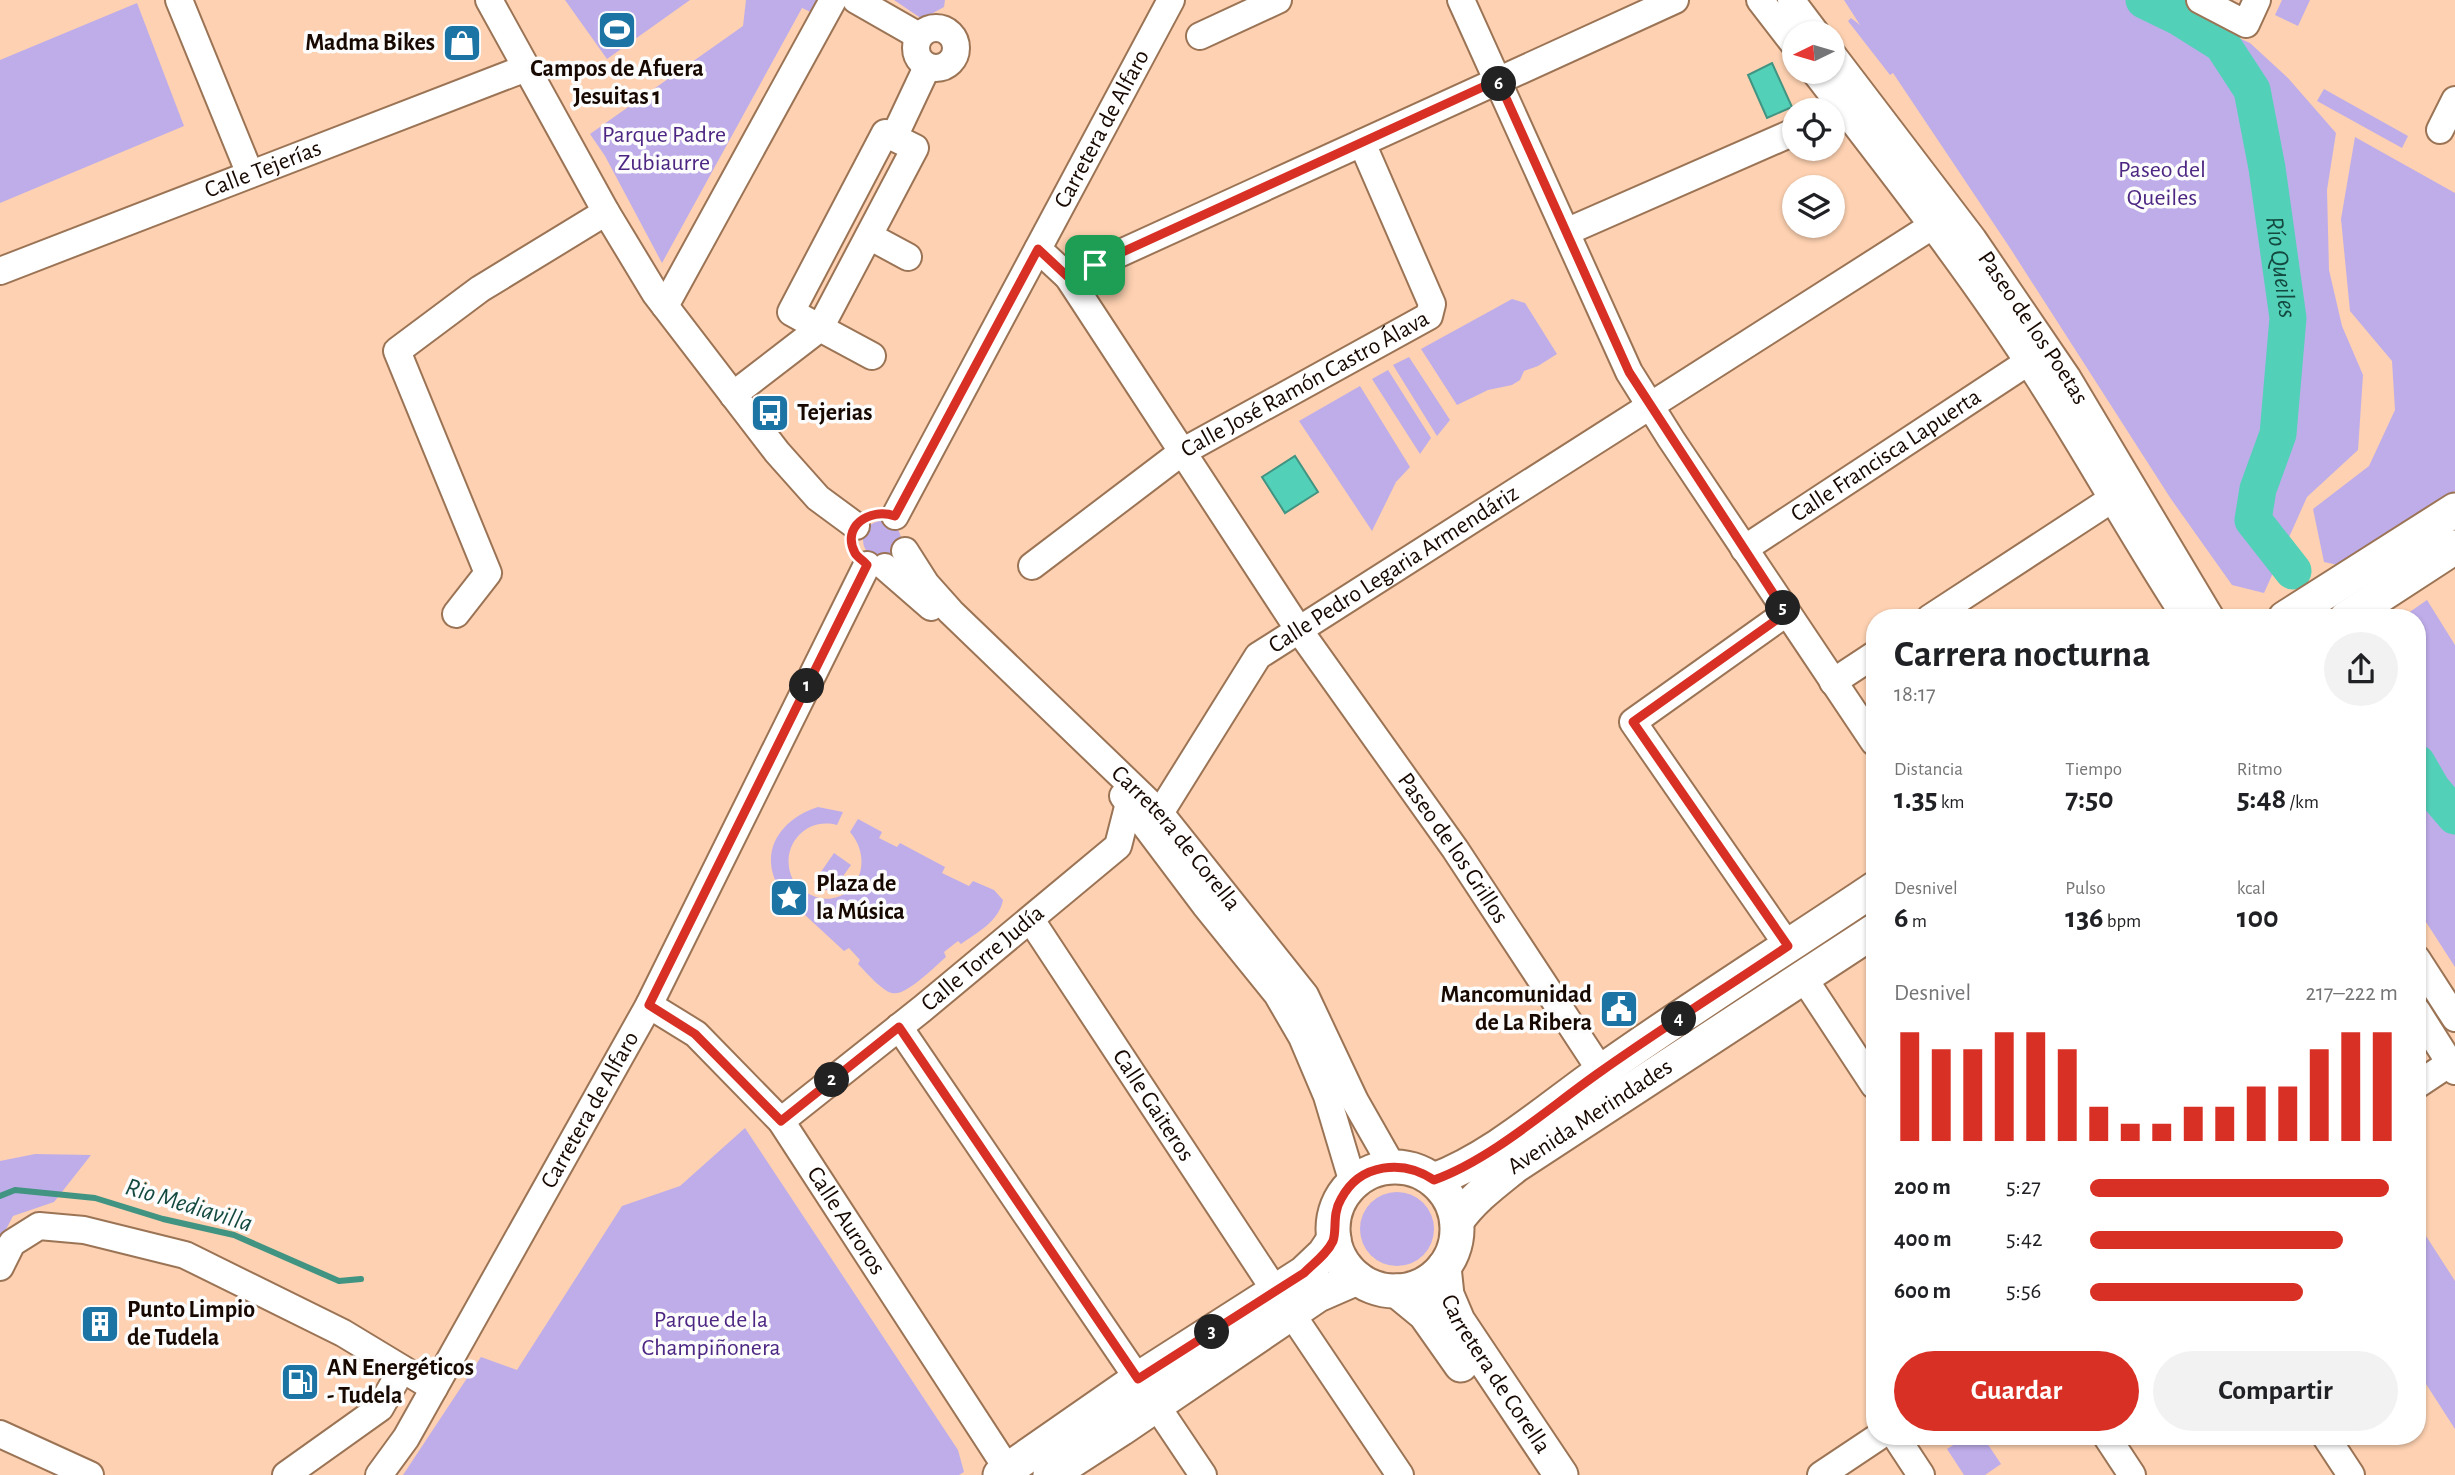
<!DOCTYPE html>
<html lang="es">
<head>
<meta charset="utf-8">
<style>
  body { margin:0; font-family:"Alegreya Sans",sans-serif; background:#f2f2f2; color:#202124; height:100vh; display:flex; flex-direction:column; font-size:26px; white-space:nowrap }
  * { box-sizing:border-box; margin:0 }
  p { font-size:23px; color:#757577 }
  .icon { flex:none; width:38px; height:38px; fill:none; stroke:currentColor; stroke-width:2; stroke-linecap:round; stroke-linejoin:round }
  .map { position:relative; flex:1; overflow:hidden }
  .panel { position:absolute; left:1866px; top:609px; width:560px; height:836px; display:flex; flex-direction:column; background:#fff; border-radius:28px; box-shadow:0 2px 5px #0004 }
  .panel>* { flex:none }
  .needle { width:46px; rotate:265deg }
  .tools { position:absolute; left:1782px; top:21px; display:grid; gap:14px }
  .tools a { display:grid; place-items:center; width:63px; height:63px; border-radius:50%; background:#fff; box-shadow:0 2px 5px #0004; font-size:35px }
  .pin { position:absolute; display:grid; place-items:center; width:60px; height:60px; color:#fff; margin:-30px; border-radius:14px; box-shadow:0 4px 10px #0006 }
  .km { position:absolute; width:35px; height:35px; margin:-18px; border-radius:50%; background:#222; color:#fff; font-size:19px; line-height:35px; text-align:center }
  .round { display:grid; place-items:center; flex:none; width:74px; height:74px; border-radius:37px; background:#f2f2f2 }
  .summary { display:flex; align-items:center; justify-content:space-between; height:119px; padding:0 28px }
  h1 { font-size:38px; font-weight:700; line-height:52px }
  .figures { display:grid; grid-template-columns:repeat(3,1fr); gap:10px; height:119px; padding:7px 28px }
  .figures div { display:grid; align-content:center }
  .figures b { font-size:30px; font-weight:700 }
  .figures small { font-size:19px; font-weight:400 }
  .figures p { font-size:19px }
  .chart { height:196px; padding:14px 28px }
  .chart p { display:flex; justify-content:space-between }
  .chart svg { width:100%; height:126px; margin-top:7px; stroke:#d93025; stroke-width:6 }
  .button { display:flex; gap:14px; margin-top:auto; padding:14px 28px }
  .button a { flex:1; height:80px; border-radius:42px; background:#d93025; color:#fff; font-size:28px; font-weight:700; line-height:80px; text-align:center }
  .button a+a { background:#f2f2f2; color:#202124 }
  ul { padding:0 28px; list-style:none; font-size:23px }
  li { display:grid; grid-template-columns:112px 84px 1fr; align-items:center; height:52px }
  li i { height:18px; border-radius:9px; background:#d93025 }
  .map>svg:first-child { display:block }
  .green { fill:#bfadea }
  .water { fill:#53d0b8; stroke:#419481; stroke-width:2 }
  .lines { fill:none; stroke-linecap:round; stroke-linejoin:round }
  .stream { stroke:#419481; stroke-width:6 }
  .river { stroke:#53d0b8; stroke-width:37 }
  .minor-casing { stroke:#9b7456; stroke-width:30 }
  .major-casing { stroke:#9b7456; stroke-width:37 }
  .minor { stroke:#fff; stroke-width:26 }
  .major { stroke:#fff; stroke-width:33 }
  .route-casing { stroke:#fff; stroke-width:14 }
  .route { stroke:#d93025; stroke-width:9 }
  .labels { text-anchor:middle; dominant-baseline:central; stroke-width:7; stroke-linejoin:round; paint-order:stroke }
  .poi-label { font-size:24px; font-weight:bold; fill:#170901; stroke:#fcfcfc; text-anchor:start }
  .street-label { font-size:24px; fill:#170901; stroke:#fcfcfc }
  .park-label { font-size:24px; fill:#4c2682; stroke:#fcfcfc }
  .water-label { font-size:26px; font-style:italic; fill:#13493f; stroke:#fcfcfc }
</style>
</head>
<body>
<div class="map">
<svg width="2455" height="1475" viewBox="0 0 2455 1475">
  <rect width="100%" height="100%" fill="#fdd1b1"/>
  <g class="green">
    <polygon points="565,0 690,0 607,59"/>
    <polygon points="746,0 822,0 815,14 802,8 662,263 605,156 590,134 743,26"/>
    <polygon points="894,0 945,0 944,7 922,19"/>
    <polygon points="1844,0 2156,0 2250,43 2288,78 2336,133 2327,190 2329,270 2342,326 2363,375 2358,450 2307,497 2264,593 2232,585 2171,499 2010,248 1893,73 1890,75 1848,21 1851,18 1860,25"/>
    <polygon points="2282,0 2310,0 2298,26 2275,15"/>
    <polygon points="137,3 184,126 0,203 0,60"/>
    <polygon points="2324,89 2408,136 2402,148 2317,101"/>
    <polygon points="2355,137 2455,193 2455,491 2342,566 2324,562 2313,509 2369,466 2395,410 2392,361 2350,311 2341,219"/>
    <polygon points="1512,299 1525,303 1557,354 1538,366 1524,371 1520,380 1512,385 1488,390 1457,405 1421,349"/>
    <polygon points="1409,357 1450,420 1437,436 1393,365"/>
    <polygon points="1388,370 1431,438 1420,454 1372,379"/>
    <polygon points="1360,386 1410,467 1396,482 1372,531 1299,421"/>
    <circle cx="882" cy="540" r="19"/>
    <polygon points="2427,600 2455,645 2455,967 2417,908 2417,618 2401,618"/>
    <path d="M818 807 843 812 837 825C803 816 778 850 793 880L782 892C756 855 779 819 818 807Z"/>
    <path d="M858 819 882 832 879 838 897 847 900 843 945 867 942 873 969 886 973 881 994 890 1003 900C999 921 978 932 961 944L958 941 944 952 946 957C935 966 906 997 892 993 882 991 865 971 858 964L860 960 849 948 844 951 792 903 804 891C844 918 881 869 850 832Z"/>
    <polygon points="834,853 851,865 831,893 814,882"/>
    <polygon points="745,1128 958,1450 964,1472 959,1475 403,1475 481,1357 517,1370 622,1206 680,1186"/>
    <polygon points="35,1154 91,1155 54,1202 13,1216 0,1241 0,1161"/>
    <circle cx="1397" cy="1229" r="37"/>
    <polygon points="2417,1222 2455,1281 2455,1429 2417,1370"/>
    <polygon points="1966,1437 1983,1437 2001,1464 1985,1475 1964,1475 1947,1449"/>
  </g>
  <g class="water">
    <polygon points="1772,63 1792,107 1767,118 1748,75"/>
    <polygon points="1295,456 1318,492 1285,513 1262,477"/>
  </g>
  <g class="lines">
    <polyline class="stream" points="0,1196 15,1190 95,1198 163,1219 234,1235 339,1281 361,1279"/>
    <g class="river">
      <path id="s1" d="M2144 0 2179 17 2222 44 2252 90 2267 168 2288 318 2278 434 2258 489 2253 520 2293 571"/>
      <polyline points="2417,763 2432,789 2455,816"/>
    </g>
    <g class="minor-casing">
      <g id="minor">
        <polyline points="179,0 250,174"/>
        <polyline points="489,0 606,212 655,293 777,452 818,498 856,526"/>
        <polyline points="856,0 919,36"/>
        <polyline points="1461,0 1629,372 1671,439 1874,742"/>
        <polyline points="1760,0 1794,44"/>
        <polyline points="1791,0 1816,33"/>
        <polyline points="2200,0 2246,24 2257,0"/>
        <circle cx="936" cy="48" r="20"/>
        <polyline points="1200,36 1278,0"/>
        <path id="s2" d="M1832 54 1973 239 2067 377 2211 618"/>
        <path d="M1815 72C1892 172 1970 271 2038 377 2089 456 2134 539 2186 618"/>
        <polyline points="2440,130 2455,100"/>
        <polygon points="885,133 915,148 820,328 791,312"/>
        <polyline points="894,137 927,67"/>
        <polyline points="1566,232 1794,132"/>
        <polyline points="869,236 908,257"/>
        <path id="s3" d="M1038 249 1068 277 1299 630 1455 849 1601 1071"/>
        <path id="s4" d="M0 271 526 68"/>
        <polyline points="1068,277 1675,0"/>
        <polyline points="665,306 833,0"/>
        <polyline points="733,395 820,328 872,356"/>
        <path id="s5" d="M895 516 1171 0"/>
        <path id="s6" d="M1744 549 2028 362"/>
        <path id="s7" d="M905 551 926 584 951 612 1160 813 1305 995 1355 1101 1392 1166"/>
        <path id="s8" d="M1032 566 1182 452 1429 316 1432 304 1362 143"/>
        <polyline points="885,567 931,607"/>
        <polyline points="1786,613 1633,722 1788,946"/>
        <polyline points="456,614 488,573 397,351 480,289 606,212"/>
        <polyline points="1930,618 2112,499"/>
        <polyline points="1833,682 1874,655"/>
        <polyline points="1123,796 1205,905 1277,994 1302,1037 1327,1096 1353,1183"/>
        <path id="s9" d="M1160 813 1258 656 1932 226"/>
        <path id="s10" d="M1031 920 1276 1292"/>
        <polyline points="2417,959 2455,1018"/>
        <polyline points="1803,977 1874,1085"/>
        <path id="s11" d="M649 1005 696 1034 781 1121 1008 1470"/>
        <polyline points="2417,1011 2455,1071"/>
        <polyline points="899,1027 1138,1379"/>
        <polyline points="2417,1085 2450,1063"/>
        <path id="s12" d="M781 1121 922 1009 1118 846 1129 803"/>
        <polyline points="0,1267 12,1243 39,1226 84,1230 185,1255 343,1333 434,1388"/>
        <polyline points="1291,1313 1400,1475"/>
        <polyline points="1156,1405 1203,1475"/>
        <polyline points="0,1434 90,1475"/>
        <polyline points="1896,1437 1921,1475"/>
        <polyline points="2107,1437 2132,1475"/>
        <polyline points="2326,1437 2351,1475"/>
        <polyline points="286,1475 380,1408 402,1369"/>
        <path id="s13" d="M379 1475 406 1438 649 1005 867 565"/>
        <polyline points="1821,1475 1878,1437"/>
      </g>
    </g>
    <g class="major-casing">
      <g id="major">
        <polyline points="2285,618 2455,510"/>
        <polyline points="2346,618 2455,547"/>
        <circle cx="1395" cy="1229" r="62"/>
        <path d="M1434 1180C1493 1158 1548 1109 1599 1073 1689 1009 1783 950 1874 889"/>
        <path id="s14" d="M1457 1221C1472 1199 1494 1183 1515 1166L1874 931"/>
        <path id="s15" d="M1444 1267 1447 1295 1458 1321 1561 1475"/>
        <polyline points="1397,1291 1425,1314 1461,1365"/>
        <polyline points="1000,1475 1138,1379 1304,1273 1324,1254 1334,1239"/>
        <polyline points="1050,1475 1121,1429 1318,1295 1357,1278"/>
      </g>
    </g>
    <use href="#minor" class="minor"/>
    <use href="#major" class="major"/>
  </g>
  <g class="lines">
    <g class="route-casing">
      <path id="route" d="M1498 80 1629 372 1786 613 1633 722 1788 946C1726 988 1662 1028 1600 1072 1550 1107 1492 1159 1434 1180 1403 1159 1360 1163 1341 1199 1332 1214 1337 1230 1333 1241 1327 1254 1314 1263 1304 1273L1138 1379 899 1027 781 1121 695 1034 649 1005 867 565C864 561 857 557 855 553 841 527 869 507 895 516L1038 249 1068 277Z"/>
    </g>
    <use href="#route" class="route"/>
  </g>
  <defs>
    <g id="stadium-square" transform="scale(2.0125)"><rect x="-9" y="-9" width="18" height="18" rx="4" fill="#1c74a4" stroke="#fcfcfc"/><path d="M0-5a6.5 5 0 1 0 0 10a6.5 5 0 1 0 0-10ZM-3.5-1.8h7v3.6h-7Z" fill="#fff"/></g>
    <g id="shop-square" transform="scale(2.0125)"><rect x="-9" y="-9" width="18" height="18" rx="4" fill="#1c74a4" stroke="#fcfcfc"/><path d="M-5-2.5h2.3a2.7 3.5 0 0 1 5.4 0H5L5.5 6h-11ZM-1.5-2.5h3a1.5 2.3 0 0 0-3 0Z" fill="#fff"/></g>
    <g id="bus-square" transform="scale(2.0125)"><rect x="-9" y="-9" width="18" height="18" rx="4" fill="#1c74a4" stroke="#fcfcfc"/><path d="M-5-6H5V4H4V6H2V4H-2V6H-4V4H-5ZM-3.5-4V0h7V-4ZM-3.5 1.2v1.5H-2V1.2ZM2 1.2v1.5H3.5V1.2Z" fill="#fff"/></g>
    <g id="sight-square" transform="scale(2.0125)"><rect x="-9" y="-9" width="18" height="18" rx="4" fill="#1c74a4" stroke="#fcfcfc"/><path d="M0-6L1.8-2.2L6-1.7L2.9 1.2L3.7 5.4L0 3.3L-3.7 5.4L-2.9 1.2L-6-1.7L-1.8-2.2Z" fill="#fff"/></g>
    <g id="civic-square" transform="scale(2.0125)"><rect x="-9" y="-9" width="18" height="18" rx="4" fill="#1c74a4" stroke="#fcfcfc"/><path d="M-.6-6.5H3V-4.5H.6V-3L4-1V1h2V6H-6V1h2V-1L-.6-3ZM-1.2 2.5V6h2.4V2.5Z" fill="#fff"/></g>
    <g id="building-square" transform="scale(2.0125)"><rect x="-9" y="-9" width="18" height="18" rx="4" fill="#1c74a4" stroke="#fcfcfc"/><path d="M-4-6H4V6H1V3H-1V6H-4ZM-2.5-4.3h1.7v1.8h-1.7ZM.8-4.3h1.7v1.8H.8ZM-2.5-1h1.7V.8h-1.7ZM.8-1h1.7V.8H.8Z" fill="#fff"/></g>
    <g id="fuel-square" transform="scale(2.0125)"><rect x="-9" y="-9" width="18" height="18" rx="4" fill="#1c74a4" stroke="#fcfcfc"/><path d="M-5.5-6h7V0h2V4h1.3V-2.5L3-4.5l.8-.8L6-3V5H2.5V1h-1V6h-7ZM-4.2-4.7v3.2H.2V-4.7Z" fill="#fff"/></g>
  </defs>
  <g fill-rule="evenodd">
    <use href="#stadium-square" x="617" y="30"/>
    <use href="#shop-square" x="462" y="43"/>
    <use href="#bus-square" x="770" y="413"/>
    <use href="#sight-square" x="789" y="898"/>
    <use href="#civic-square" x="1619" y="1009"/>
    <use href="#building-square" x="100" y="1324"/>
    <use href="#fuel-square" x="300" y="1382"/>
  </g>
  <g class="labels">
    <g class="poi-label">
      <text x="435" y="43" text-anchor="end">Madma Bikes</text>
      <text x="617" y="69" text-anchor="middle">Campos de Afuera<tspan x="617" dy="28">Jesuitas 1</tspan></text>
      <text x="797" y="413">Tejerias</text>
      <text x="816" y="884">Plaza de<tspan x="816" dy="28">la Música</tspan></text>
      <text x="1592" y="995" text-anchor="end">Mancomunidad<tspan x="1592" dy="28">de La Ribera</tspan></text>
      <text x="127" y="1310">Punto Limpio<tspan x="127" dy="28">de Tudela</tspan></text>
      <text x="327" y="1368">AN Energéticos<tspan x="327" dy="28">- Tudela</tspan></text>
    </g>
    <g class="street-label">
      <text stroke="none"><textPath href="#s5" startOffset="439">Carretera de Alfaro</textPath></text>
      <text stroke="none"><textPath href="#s4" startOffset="282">Calle Tejerías</textPath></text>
      <text stroke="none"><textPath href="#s2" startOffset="340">Paseo de los Poetas</textPath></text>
      <text stroke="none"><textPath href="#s8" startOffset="329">Calle José Ramón Castro Álava</textPath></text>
      <text stroke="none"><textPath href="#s6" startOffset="170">Calle Francisca Lapuerta</textPath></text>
      <text stroke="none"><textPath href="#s9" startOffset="346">Calle Pedro Legaria Armendáriz</textPath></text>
      <text stroke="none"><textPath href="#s7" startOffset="396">Carretera de Corella</textPath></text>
      <text stroke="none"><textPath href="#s3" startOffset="730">Paseo de los Grillos</textPath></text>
      <text stroke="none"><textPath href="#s12" startOffset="259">Calle Torre Judía</textPath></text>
      <text stroke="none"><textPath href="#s10" startOffset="222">Calle Gaiteros</textPath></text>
      <text stroke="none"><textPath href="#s13" startOffset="422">Carretera de Alfaro</textPath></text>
      <text stroke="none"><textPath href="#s14" startOffset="170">Avenida Merindades</textPath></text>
      <text stroke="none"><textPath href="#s11" startOffset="296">Calle Auroros</textPath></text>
      <text stroke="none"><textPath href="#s15" startOffset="121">Carretera de Corella</textPath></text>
    </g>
    <g class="park-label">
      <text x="664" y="135">Parque Padre<tspan x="664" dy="28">Zubiaurre</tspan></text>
      <text x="2162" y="170">Paseo del<tspan x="2162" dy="28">Queiles</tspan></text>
      <text x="711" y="1320">Parque de la<tspan x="711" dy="28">Champiñonera</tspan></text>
    </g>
    <g class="water-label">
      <text stroke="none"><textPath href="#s1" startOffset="324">Río Queiles</textPath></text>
      <text transform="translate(189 1205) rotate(17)">Rio Mediavilla</text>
    </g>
  </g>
</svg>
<div class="tools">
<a><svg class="needle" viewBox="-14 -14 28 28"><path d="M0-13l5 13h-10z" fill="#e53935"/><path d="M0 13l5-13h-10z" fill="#757577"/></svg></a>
<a><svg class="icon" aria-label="locate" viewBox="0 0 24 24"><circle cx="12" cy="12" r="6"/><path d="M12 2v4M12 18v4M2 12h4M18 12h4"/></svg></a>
<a><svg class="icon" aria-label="layers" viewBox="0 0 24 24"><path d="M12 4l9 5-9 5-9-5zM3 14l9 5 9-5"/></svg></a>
</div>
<div class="pin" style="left:1095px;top:265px;background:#1e9e55"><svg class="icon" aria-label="arrive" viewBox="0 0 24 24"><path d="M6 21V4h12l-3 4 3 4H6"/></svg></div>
<b class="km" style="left:807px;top:686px">1</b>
<b class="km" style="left:832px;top:1080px">2</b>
<b class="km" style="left:1212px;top:1332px">3</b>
<b class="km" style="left:1679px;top:1019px">4</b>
<b class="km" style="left:1783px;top:608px">5</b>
<b class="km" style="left:1499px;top:84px">6</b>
<section class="panel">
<div class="summary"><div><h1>Carrera nocturna</h1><p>18:17</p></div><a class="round"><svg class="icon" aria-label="share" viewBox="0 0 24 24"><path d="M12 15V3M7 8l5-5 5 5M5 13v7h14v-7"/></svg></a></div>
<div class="figures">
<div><p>Distancia</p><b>1.35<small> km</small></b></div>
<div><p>Tiempo</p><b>7:50</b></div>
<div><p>Ritmo</p><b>5:48<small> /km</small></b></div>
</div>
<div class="figures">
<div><p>Desnivel</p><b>6<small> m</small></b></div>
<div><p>Pulso</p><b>136<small> bpm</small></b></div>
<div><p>kcal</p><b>100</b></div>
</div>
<div class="chart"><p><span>Desnivel</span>217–222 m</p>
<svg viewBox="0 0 160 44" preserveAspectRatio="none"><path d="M5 44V6M15 44V12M25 44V12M35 44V6M45 44V6M55 44V12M65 44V32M75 44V38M85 44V38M95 44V32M105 44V32M115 44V25M125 44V25M135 44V12M145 44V6M155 44V6"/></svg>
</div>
<ul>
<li><b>200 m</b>5:27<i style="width:97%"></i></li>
<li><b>400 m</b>5:42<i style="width:82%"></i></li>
<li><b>600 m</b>5:56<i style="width:69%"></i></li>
</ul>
<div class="button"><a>Guardar</a><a>Compartir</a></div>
</section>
</div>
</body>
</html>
